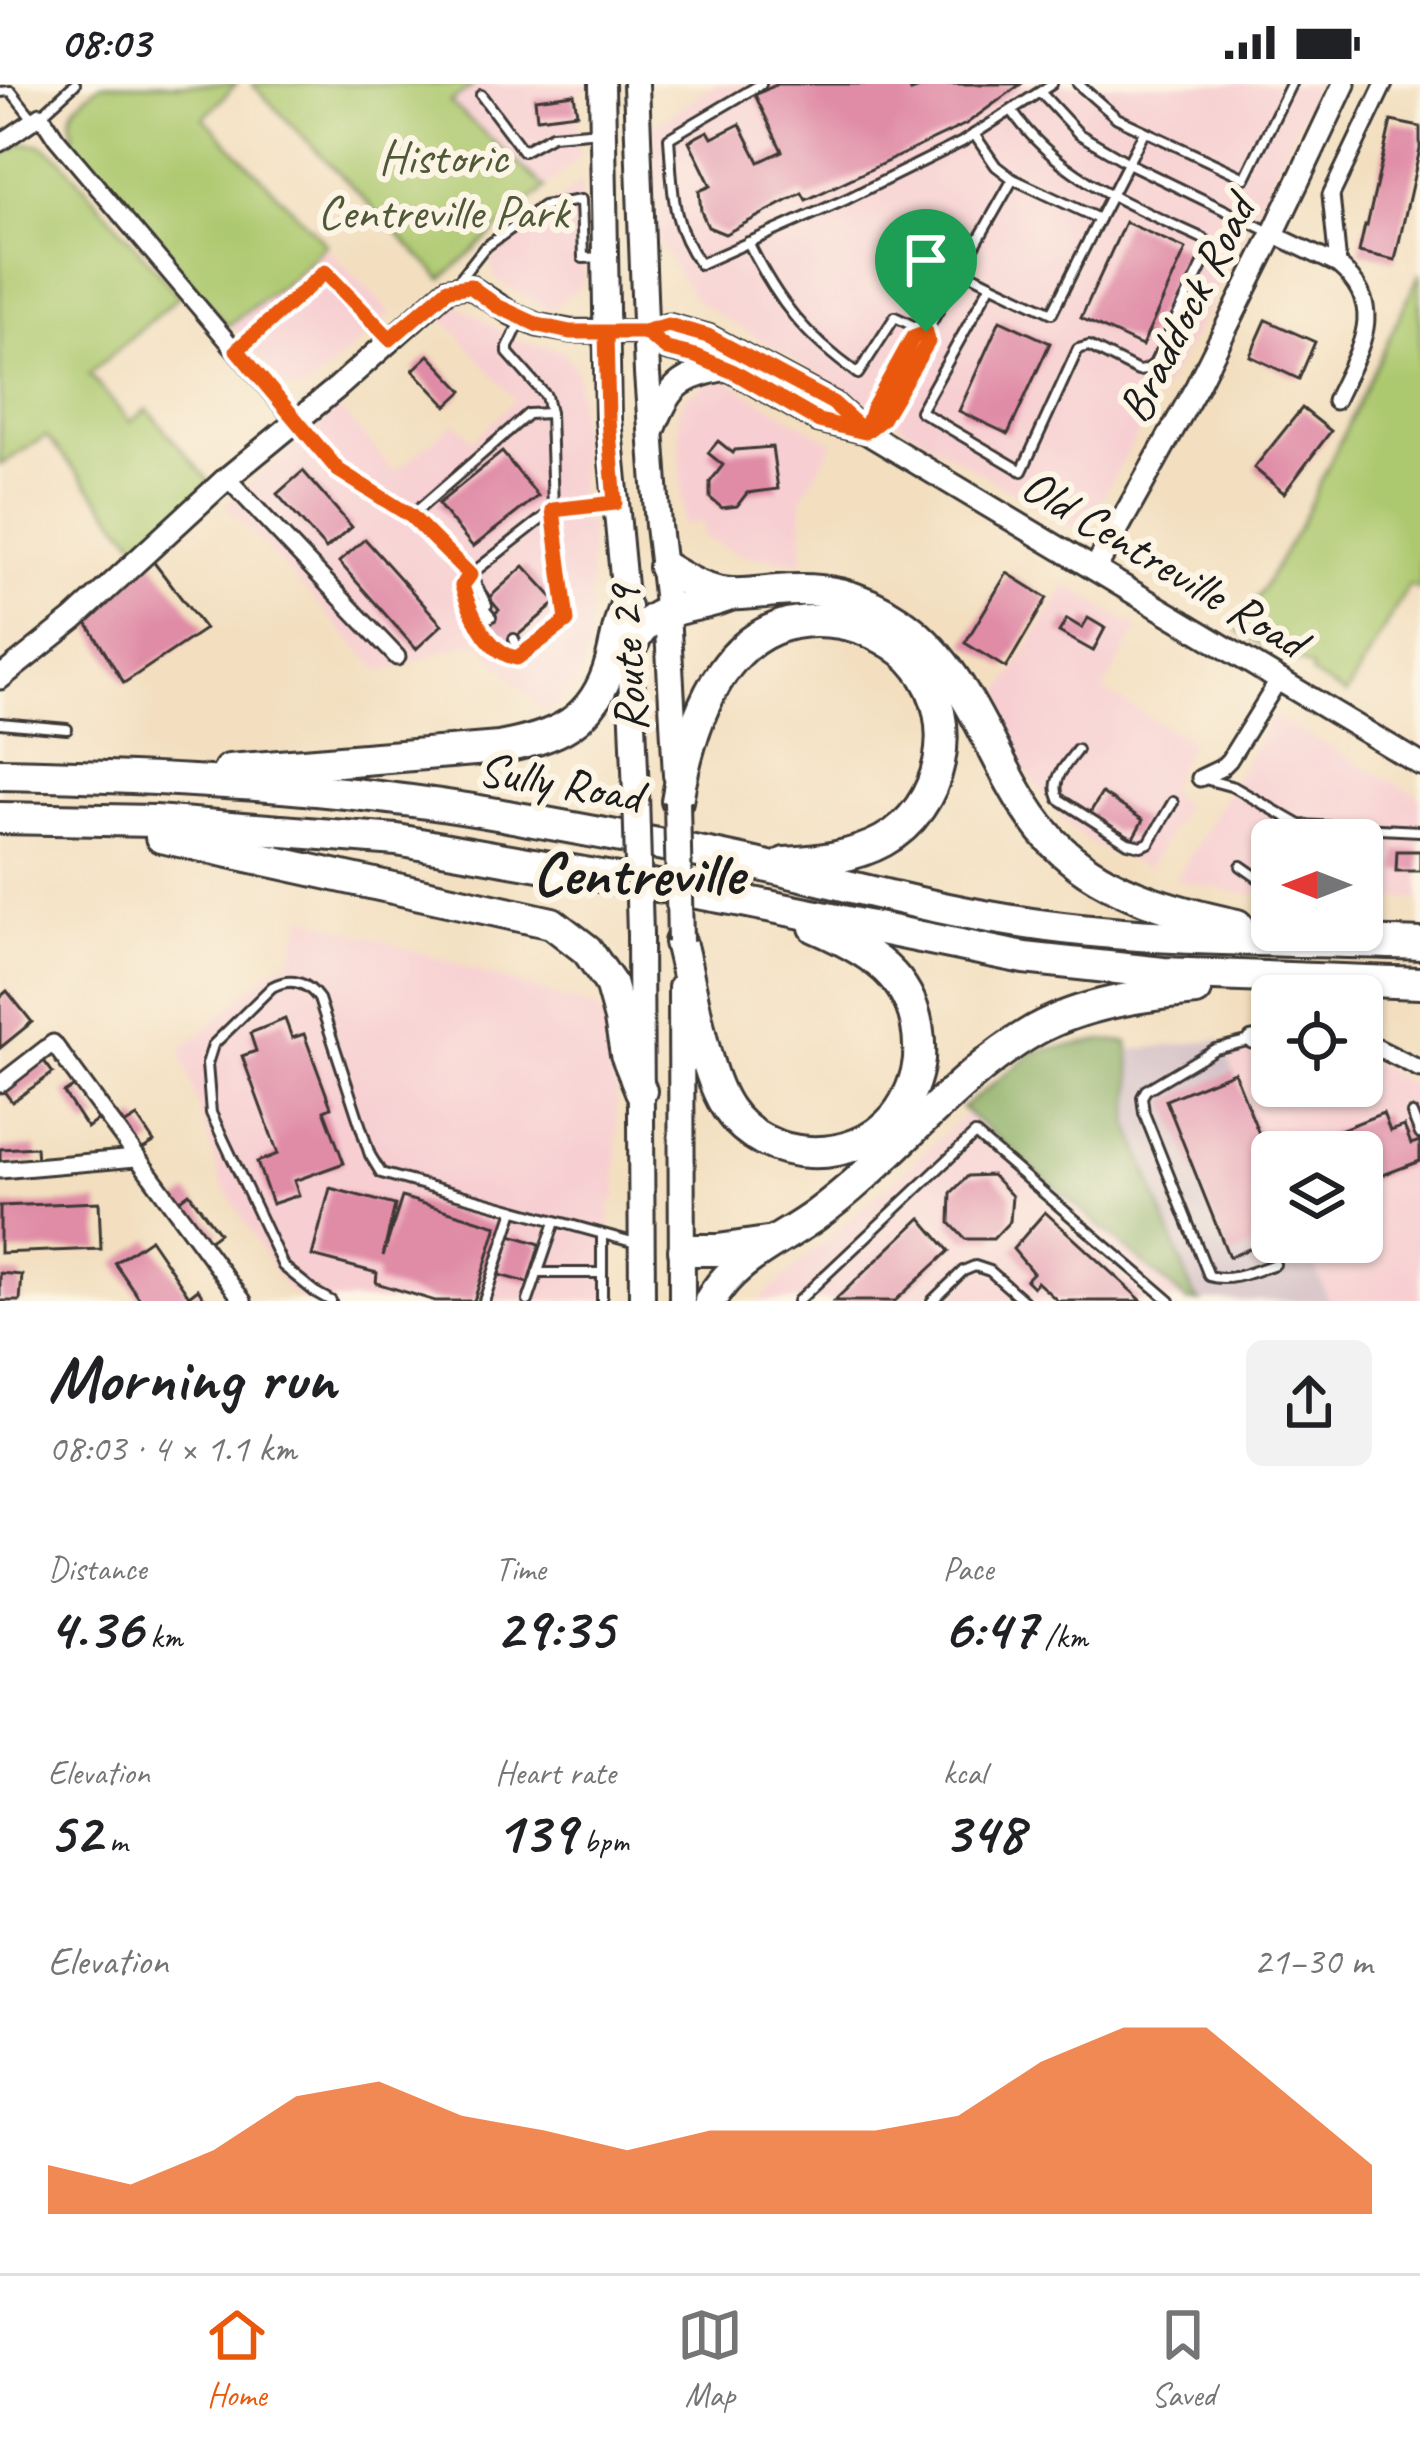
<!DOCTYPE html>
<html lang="en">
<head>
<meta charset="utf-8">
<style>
  body { margin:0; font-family:Caveat,sans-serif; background:#f2f2f2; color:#202124; height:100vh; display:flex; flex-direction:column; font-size:45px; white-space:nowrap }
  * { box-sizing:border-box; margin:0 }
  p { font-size:39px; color:#757577 }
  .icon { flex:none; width:66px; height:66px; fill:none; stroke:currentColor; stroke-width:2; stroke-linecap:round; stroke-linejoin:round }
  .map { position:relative; height:1217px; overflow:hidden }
  .panel { display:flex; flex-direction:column; background:#fff; flex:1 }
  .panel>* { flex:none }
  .needle { width:78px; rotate:270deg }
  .buttons { position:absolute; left:1251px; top:735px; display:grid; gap:24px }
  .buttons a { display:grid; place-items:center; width:132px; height:132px; border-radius:18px; background:#fff; box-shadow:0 3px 9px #0004; font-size:60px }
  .pin { position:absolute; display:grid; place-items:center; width:102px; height:102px; color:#fff; margin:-123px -51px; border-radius:50% 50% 50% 0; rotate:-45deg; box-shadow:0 0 12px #0007 }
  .pin .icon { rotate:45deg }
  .round { display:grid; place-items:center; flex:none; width:126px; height:126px; border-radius:18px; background:#f2f2f2 }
  .summary { display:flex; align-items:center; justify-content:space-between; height:204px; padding:0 48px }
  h1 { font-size:66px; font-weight:600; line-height:90px }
  .stats { display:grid; grid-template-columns:repeat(3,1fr); gap:18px; height:204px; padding:12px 48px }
  .stats div { display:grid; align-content:center }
  .stats b { font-size:60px; font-weight:600 }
  .stats small { font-size:33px; font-weight:400 }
  .stats p { font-size:33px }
  .chart { height:336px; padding:24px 48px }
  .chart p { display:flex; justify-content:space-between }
  .chart svg { width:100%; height:216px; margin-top:12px; fill:#ea580c; opacity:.7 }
  .status { display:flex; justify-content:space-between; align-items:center; height:84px; padding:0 60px; background:#fff; direction:ltr }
  .status svg { height:33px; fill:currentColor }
  .tabs { display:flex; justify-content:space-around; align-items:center; height:168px; border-top:3px solid #e0e0e0; background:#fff; font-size:33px; color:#757577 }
  .tabs a { display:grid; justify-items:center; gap:6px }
  .tabs .current { color:#ea580c }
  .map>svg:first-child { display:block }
  .built { fill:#f7cfd2 }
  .industrial { fill:#d2bdc6 }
  .green { fill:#adc96f; stroke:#647246; stroke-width:3 }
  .forest { fill:#8aad62; stroke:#53643f; stroke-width:3 }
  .building { fill:#e08ca7 }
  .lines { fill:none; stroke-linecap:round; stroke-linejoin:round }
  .lane-casing { stroke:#3c3935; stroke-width:14 }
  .street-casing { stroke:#3c3935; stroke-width:21 }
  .secondary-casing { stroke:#3c3935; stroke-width:27 }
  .primary-casing { stroke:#3c3935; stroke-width:30 }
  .highway-casing { stroke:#3c3935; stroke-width:36 }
  .lane { stroke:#fff; stroke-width:8 }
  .street { stroke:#fff; stroke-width:15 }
  .secondary { stroke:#fff; stroke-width:21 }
  .primary { stroke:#fff; stroke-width:24 }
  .highway { stroke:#fff; stroke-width:30 }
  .primary-bridge-casing { stroke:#3c3935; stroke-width:30; stroke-linecap:butt }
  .primary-bridge { stroke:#fff; stroke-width:24 }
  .route-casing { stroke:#fff; stroke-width:24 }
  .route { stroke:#ea580c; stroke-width:15 }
  .labels { text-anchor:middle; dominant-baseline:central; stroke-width:12; stroke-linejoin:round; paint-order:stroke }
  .park-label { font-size:48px; fill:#4f5939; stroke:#fcf5e5 }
  .street-label { font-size:48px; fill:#1c1c1c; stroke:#fcf5e5 }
  .district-label { font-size:60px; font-weight:bold; fill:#1c1c1c; stroke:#fcf5e5 }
</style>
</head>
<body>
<div class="status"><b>08:03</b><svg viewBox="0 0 49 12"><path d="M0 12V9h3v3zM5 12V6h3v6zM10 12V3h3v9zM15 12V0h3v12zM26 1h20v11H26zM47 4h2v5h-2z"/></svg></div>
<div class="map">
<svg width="1420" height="1217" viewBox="0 0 1420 1217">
  <rect width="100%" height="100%" fill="#fcf5e5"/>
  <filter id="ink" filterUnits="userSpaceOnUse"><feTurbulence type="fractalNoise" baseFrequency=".00833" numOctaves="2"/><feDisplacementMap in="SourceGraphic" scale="24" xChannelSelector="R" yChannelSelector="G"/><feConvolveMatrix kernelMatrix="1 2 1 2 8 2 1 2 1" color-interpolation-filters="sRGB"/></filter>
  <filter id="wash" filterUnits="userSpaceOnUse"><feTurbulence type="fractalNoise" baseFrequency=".004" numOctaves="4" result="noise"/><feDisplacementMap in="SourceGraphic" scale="48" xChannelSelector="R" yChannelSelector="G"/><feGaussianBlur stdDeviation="2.7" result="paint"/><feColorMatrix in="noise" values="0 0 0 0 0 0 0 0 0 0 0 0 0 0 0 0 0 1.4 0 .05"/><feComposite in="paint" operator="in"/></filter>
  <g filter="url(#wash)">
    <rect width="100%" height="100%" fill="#f3dfc0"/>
    <g class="built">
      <polygon points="469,0 587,0 587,5 577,7 579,74 544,105 447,18"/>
      <polygon points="714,0 1317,0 1196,247 1085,444 1070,443 695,216 655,153 653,43"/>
      <polygon points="582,96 584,199 551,226 495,195 490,178"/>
      <polygon points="324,161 391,229 308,305 287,306 229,239"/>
      <polygon points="458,220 512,255 562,267 578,288 580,437 590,438 590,540 585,541 590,543 590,563 581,594 556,622 545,629 477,557 381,588 225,421 338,324 395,388 455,338 473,356 515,316 439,228 448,221"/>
      <polygon points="720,293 834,359 802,413 803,478 742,471 703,453 702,437 683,442 679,328 686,312"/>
      <polygon points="1066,501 1138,544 1103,607 1191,657 1168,704 1183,724 1148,784 1096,763 1070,744 1019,679 994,621"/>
      <polygon points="1272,632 1420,713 1420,815 1362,814 1362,756 1272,756 1272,811 1245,810 1176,796"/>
      <polygon points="304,832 595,924 609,936 616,972 617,1111 610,1121 614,1217 304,1217 285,1204 222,1100 181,966 272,885 290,875"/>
      <polygon points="1272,966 1272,1002 1362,1002 1362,971 1420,1006 1420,1217 1329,1217 1305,1158 1362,1158 1362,1068 1272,1068 1272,1078 1227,968"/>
      <polygon points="968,1028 1185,1217 758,1217"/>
    </g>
    <polygon class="industrial" points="1221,956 1272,1078 1272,1158 1305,1158 1329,1217 1193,1217 1057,1094 1131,966"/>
    <g class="green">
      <path d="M100 0H236L204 34 326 160 293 193 227 242 70 54 74 49C63 24 83 16 100 0Z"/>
      <polygon points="252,0 471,0 472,3 450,18 545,104 442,195"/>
      <polygon points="23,59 42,61 59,73 179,212 89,290 130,338 147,325 210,398 139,462 46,352 0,381 0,71"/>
      <polygon points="1420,189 1420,506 1409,501 1346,611 1311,590 1313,585 1269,559 1266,564 1238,547 1301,439"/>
    </g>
    <polygon class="forest" points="1102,956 1128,958 1133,1001 1129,1039 1194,1212 1200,1217 1187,1217 962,1024 1034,968"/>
    <g id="blocks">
      <g class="building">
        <polygon points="778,0 908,0 911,7 930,0 1021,0 966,40 806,116 802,109 725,150 708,143 701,127 699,107 711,102 689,57 708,47 712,54 740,40 759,78 782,67 755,11"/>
        <polygon points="574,10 577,29 537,34 535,15"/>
        <polygon points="1391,37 1420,43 1420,65 1395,176 1359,168 1365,141 1367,142"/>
        <polygon points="1125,138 1186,165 1142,262 1081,234"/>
        <polygon points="1000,236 1050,259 1008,350 959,327"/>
        <polygon points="1266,236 1315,258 1299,295 1250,272"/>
        <polygon points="429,271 463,307 447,322 413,286"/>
        <polygon points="1302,324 1331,347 1284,409 1254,384"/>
        <polygon points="718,357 733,369 735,366 772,363 778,405 747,409 737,422 722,424 710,414 710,398 723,381 708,369"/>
        <polygon points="502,368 538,412 473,463 438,420"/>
        <polygon points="303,387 352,443 326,465 277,410"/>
        <polygon points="365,455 442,541 416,565 339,478"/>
        <polygon points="152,476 205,545 124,599 84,534"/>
        <polygon points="524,482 557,518 503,564 483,539 499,526 489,514"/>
        <polygon points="1007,489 1047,514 1006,584 965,559"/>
        <polygon points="1088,534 1105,544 1093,567 1059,548 1067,535 1082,544"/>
        <polygon points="1102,709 1143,736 1133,754 1117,745 1115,748 1088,732"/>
        <polygon points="1397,767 1420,767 1420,787 1396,787"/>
        <polygon points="7,907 32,938 0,964 0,913"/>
        <polygon points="285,935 292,954 304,950 331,1023 324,1026 344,1079 294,1097 299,1111 272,1120 257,1078 278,1070 242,972 256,967 250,949"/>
        <polygon points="44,977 53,989 12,1018 3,1006"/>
        <polygon points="1234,988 1272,1082 1272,1156 1229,1173 1166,1016"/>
        <polygon points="76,1001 99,1035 87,1044 64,1009"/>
        <polygon points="1383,1029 1390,1047 1404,1042 1411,1060 1420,1057 1420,1077 1362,1099 1362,1068 1302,1068 1299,1062"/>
        <polygon points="137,1033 154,1058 141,1066 124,1041"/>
        <polygon points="36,1063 37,1078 0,1080 0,1065"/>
        <polygon points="992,1091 1012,1112 1010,1137 993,1155 965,1155 950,1139 951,1109 968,1092"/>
        <polygon points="330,1104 395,1121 383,1172 402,1113 497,1142 474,1217 435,1217 376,1199 377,1189 312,1172"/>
        <polygon points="189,1109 219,1149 207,1158 177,1118"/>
        <polygon points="99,1118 101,1165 0,1169 0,1122"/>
        <polygon points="1045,1128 1142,1217 1058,1217 1037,1198 1033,1203 1026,1196 1033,1189 1013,1165"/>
        <polygon points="921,1134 949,1167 895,1217 834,1217"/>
        <polygon points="511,1151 540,1160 528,1199 499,1191"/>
        <polygon points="150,1155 189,1212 198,1205 206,1217 141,1217 115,1179"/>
        <polygon points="0,1189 22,1191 20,1217 0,1217"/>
      </g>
    </g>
  </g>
  <g filter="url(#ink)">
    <use href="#blocks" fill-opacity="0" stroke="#3c3935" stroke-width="3"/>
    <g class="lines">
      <g class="lane-casing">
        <g id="lane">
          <path d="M761 0 669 54C673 103 670 139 700 180L847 115 962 58 1052 0"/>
          <polyline points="1078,0 1117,34 1245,94 1291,0"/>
          <polyline points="0,8 11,7 33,35"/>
          <polyline points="1041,9 1079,50 1132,81 1272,149"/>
          <polyline points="481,11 523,67 552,51 601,47"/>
          <path d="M1012 27C1058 94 1133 122 1204 155L1209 161V168L1154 280 1146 286 1138 287 1089 262 1078 265 1022 387 920 327 991 200 1052 229 1099 135 1013 95"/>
          <polyline points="41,31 75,0"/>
          <polyline points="1099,135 1144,48"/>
          <path d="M748 158C778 218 804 251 858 290L895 233 926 248"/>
          <polyline points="963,186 991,200"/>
          <polyline points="458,197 484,164 543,122 581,116 583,174 603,173"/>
          <polyline points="521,236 508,263 508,269 546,312 550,329 553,426 567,537 521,572"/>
          <polyline points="237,266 324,188 388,254"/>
          <polyline points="297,339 338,386 411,432 470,491 553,426 613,419"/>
          <polyline points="866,346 872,327 913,253 925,248"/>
          <polyline points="869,346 882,335 928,258 926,248 1013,95 996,82 974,50"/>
          <polyline points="411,432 528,330 550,329"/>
          <path d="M470 491 462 502C470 527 487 569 516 574"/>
          <polyline points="471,492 487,521"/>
          <polyline points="468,498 473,519 486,536"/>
          <polyline points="480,520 491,533"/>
          <polyline points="514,555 521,572"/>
          <polyline points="0,639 67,645"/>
          <path d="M1077 666C1066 681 1050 696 1059 715L1128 759 1141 762 1149 759 1173 718"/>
          <polyline points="1205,695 1234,703 1300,741 1420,747"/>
          <polyline points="1241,782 1261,796 1272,799"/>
          <path d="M1251 956 1215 965 1146 1006 1142 1013 1144 1029 1209 1192C1231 1199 1254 1187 1275 1180"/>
          <polyline points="1412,1030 1420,1050"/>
          <polyline points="537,1189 602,1189"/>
          <path d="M331 1217 315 1208 283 1182 211 1029 207 980 213 961 272 903C291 893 307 898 319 915L370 1071 381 1089 636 1159"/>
          <polyline points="484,1217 514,1126"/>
          <polyline points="528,1217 555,1138"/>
          <polyline points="602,1217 602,1151"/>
          <polyline points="798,1217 975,1050 1170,1217"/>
          <polyline points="932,1217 963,1187 975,1182 990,1187 1024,1217"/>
        </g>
      </g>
      <g class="street-casing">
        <g id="street">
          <polyline points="0,59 41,31 56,54 296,338"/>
          <polyline points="1273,150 1338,181 1331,111 1384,0"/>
          <path d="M1335 317C1358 266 1390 225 1338 181"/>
          <polyline points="227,394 397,573"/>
          <polyline points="1200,694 1221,684 1229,676 1278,597"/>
          <polyline points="1252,956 1272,955"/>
          <polyline points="1362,956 1420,985"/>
          <polyline points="0,1000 53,959 243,1217"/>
          <polyline points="0,1086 136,1074"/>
        </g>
      </g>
      <g class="secondary-casing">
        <g id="secondary">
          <polyline points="644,248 667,265 696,272 734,288 819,337 860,347"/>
          <polyline points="1095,485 1197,302 1273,150 1344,0"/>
          <polyline points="0,594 74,535 227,394 338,303 448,205 469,202 512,230 537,241 570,247 644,248 668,241 708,252 833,319 865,348 1420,680"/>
        </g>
      </g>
      <g class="primary-casing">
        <g id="primary">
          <polyline points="602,0 608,335 630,565 636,710"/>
          <polyline points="636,0 647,290 658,442 666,510 676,691"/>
          <path d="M653 345C669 303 679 292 725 284"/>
          <polyline points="640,851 642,1217"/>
          <polyline points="681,903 682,1217"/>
        </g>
      </g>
      <g class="highway-casing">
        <g id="highway">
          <path d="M664 483C685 496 705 508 731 510 746 511 762 508 777 507 825 503 858 510 898 537 940 565 965 609 987 652 1007 691 1029 737 1062 767 1109 810 1176 828 1237 841"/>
          <path d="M630 565C649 517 692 528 732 510"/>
          <path d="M229 686 499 664C556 653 594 639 611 578 616 559 618 541 625 523"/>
          <path d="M0 690C163 693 337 702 497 730 583 746 670 761 756 780 841 800 926 823 1013 837 1147 859 1284 855 1420 860"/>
          <path d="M677 717C692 630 729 520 840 539 868 544 901 560 918 583 961 637 943 724 883 757 854 773 818 777 785 779"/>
          <polyline points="0,734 155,737 397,756 748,818 1024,874 1163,889 1420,899"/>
          <polyline points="161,753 552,839 587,866 610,899 620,935 626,970 641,1007"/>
          <path d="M680 858C693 905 702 987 728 1025 764 1079 853 1083 895 1033 908 1017 917 995 919 975 923 900 878 870 815 843"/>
          <polyline points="684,1166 718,1166 767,1159"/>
          <path d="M710 1217C733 1175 779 1158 816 1131 893 1075 952 994 1035 946 1082 920 1143 911 1196 906"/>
        </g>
      </g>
      <use href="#lane" class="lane"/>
      <use href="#street" class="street"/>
      <use href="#secondary" class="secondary"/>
      <use href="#primary" class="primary"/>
      <use href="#highway" class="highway"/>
      <g class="primary-bridge-casing">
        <g id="primary-bridge">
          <polyline points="636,710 640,851"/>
          <polyline points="677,717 680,858"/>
        </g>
      </g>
      <use href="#primary-bridge" class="primary-bridge"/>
    </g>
  </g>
  <g class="lines" filter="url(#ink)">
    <g class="route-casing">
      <path id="route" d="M926 248 928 258 882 335 865 348 819 337 734 288 696 272 667 265 644 248H570L538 241 497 222 470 202 448 205 390 255 325 188 237 266 338 386 411 432 470 491 462 502C470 527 487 569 517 574L567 537 553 426 615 419 608 335 606 248H644L668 241 708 252 833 319 865 348 872 327 913 253 926 248"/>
    </g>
    <use href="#route" class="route"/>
  </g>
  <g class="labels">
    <g class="park-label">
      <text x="443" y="73">Historic<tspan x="443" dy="55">Centreville Park</tspan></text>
    </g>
    <g class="street-label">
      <text transform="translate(1186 225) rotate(-63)">Braddock Road</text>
      <text transform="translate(1164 479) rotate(31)">Old Centreville Road</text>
      <text transform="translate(627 575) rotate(-93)">Route 29</text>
      <text transform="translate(560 698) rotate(10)">Sully Road</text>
    </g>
    <g class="district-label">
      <text x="638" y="790">Centreville</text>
    </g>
  </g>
</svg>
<div class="buttons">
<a><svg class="needle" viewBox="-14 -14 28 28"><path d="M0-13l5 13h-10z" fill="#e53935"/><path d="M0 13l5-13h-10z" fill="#757577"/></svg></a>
<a><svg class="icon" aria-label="locate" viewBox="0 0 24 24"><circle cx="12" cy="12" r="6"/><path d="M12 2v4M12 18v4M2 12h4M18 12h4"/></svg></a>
<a><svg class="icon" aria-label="layers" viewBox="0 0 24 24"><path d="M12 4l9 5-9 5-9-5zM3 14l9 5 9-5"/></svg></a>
</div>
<div class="pin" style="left:926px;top:248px;background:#1e9e55"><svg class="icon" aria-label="arrive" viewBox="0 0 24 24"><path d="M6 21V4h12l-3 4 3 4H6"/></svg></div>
</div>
<section class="panel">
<div class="summary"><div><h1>Morning run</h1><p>08:03 · 4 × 1.1 km</p></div><a class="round"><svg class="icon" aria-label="share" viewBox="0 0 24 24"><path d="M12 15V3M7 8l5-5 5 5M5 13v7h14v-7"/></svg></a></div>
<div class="stats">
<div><p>Distance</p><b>4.36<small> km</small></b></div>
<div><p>Time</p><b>29:35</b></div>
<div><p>Pace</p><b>6:47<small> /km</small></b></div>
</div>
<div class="stats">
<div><p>Elevation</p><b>52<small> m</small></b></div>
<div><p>Heart rate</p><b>139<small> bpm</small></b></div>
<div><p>kcal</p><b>348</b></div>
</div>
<div class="chart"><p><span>Elevation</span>21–30 m</p>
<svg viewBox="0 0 160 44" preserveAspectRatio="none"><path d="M0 44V34L10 38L20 31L30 20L40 17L50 24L60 27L70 31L80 27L90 27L100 27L110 24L120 13L130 6L140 6L150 20L160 34V44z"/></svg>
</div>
</section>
<nav class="tabs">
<a class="current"><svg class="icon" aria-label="home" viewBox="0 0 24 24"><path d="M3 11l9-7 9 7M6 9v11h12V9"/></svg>Home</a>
<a><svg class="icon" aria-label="map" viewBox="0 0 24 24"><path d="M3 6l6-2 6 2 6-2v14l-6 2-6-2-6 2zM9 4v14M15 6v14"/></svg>Map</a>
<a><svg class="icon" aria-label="saved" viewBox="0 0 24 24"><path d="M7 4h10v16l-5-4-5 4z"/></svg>Saved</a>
</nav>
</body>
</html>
